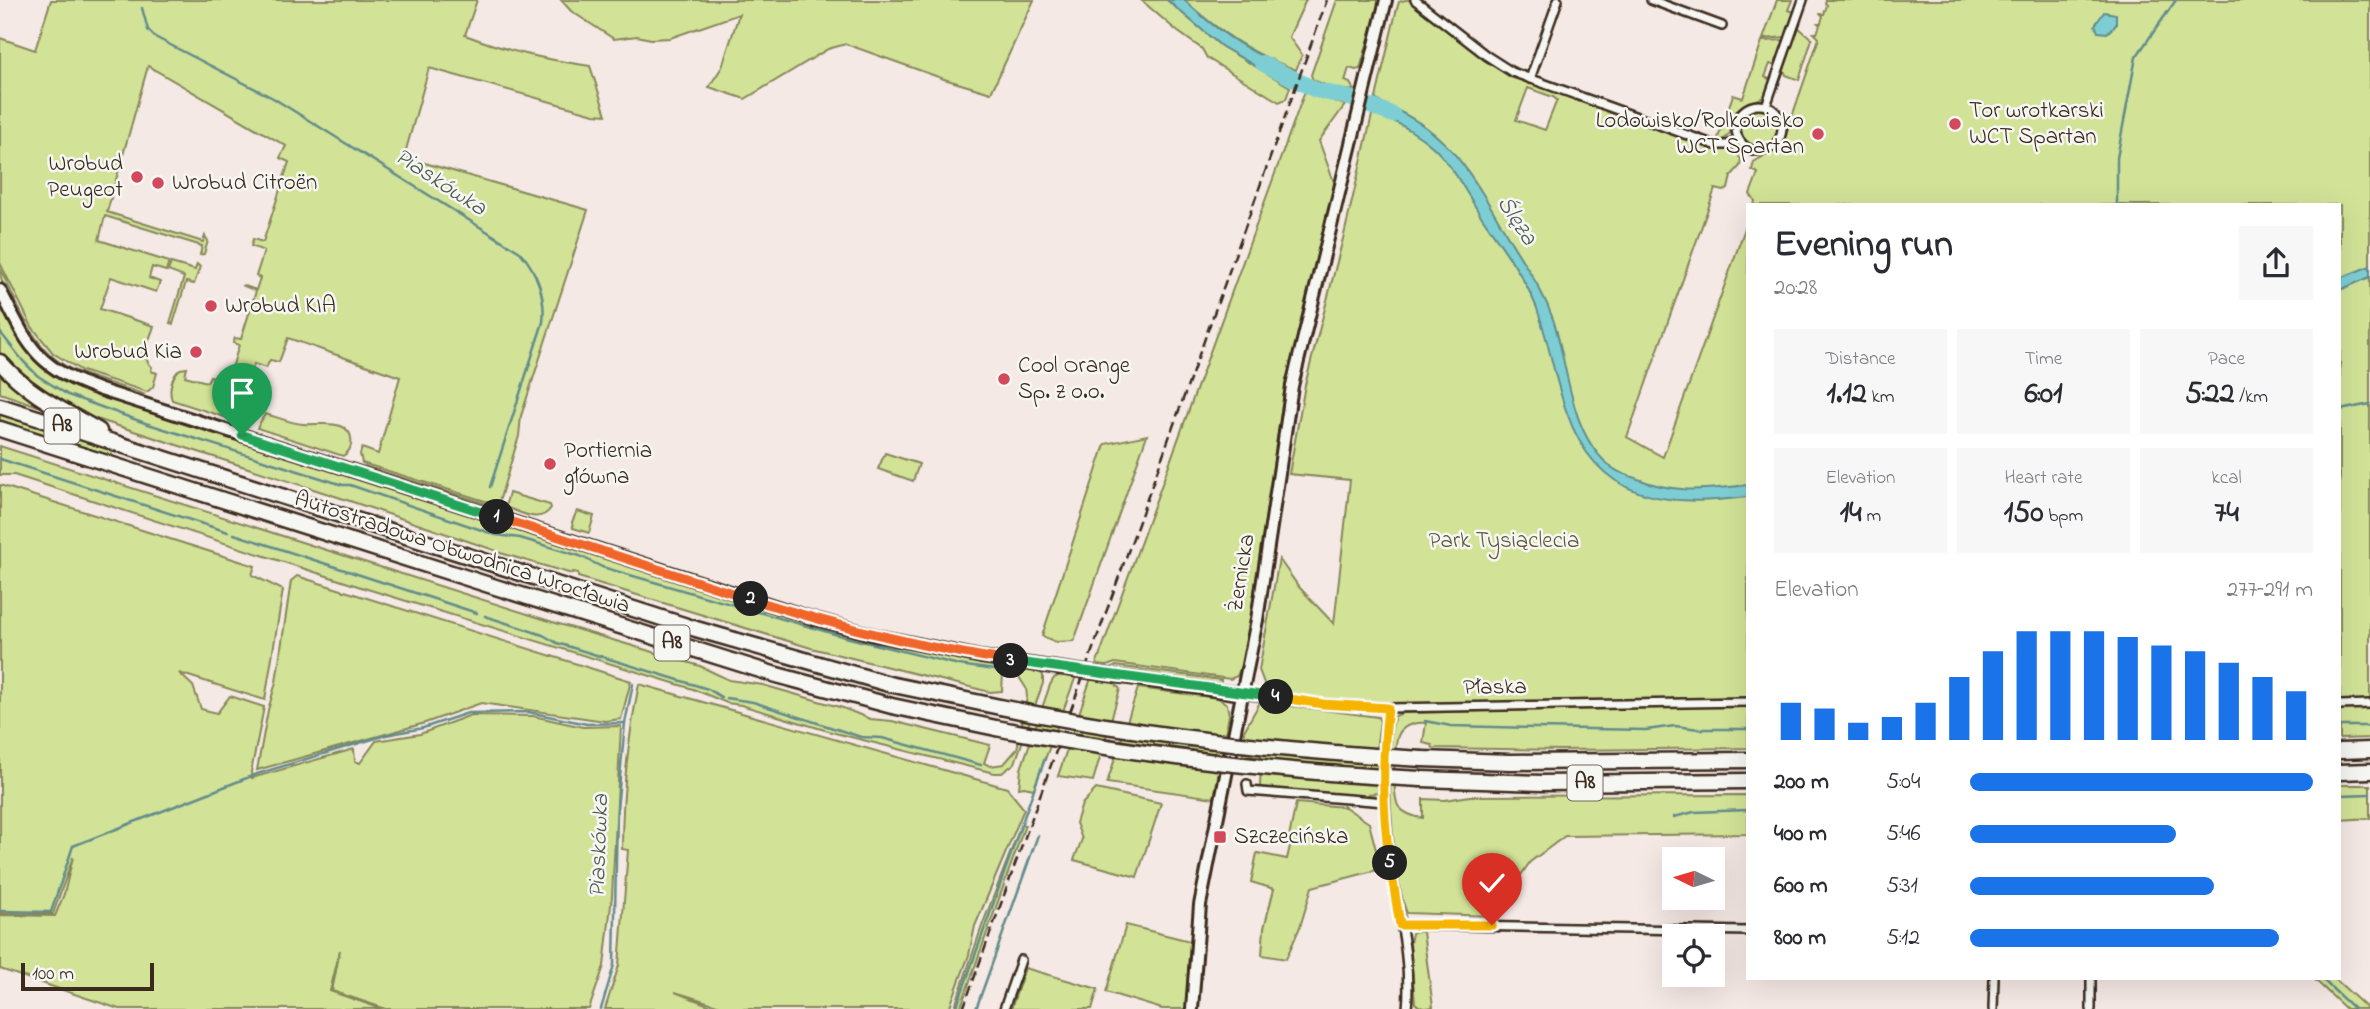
<!DOCTYPE html>
<html lang="en">
<head>
<meta charset="utf-8">
<style>
  body { margin:0; font-family:"Indie Flower",sans-serif; background:#f7f7f7; color:#2b2b33; height:100vh; display:flex; flex-direction:column; font-size:26px; white-space:nowrap }
  * { box-sizing:border-box; margin:0 }
  p { font-size:23px; color:#7c7c81 }
  .icon { flex:none; width:38px; height:38px; fill:none; stroke:currentColor; stroke-width:2; stroke-linecap:round; stroke-linejoin:round }
  .map { position:relative; flex:1; overflow:hidden }
  .drawer { position:absolute; left:1746px; top:203px; width:595px; height:777px; display:flex; flex-direction:column; background:#fff; border-radius:0px; box-shadow:0 7px 28px #0002 }
  .drawer>* { flex:none }
  .needle { width:46px; rotate:275deg }
  .tools { position:absolute; left:1662px; top:847px; display:grid; gap:14px }
  .tools a { display:grid; place-items:center; width:63px; height:63px; border-radius:0px; background:#fff; box-shadow:0 7px 28px #0002; font-size:35px }
  .scale { position:absolute; left:21px; bottom:18px; width:133px; box-sizing:border-box; padding-left:7px; border:4px solid #3b2a1e; border-top:0; font-size:19px; line-height:24px; white-space:nowrap; color:#3b2a1e; -webkit-text-stroke:5px #f6f6f2; paint-order:stroke }
  .pin { position:absolute; display:grid; place-items:center; width:60px; height:60px; color:#fff; margin:-72px -30px; border-radius:50% 50% 50% 0; rotate:-45deg; box-shadow:0 0 7px #0007 }
  .pin .icon { rotate:45deg }
  .km { position:absolute; width:35px; height:35px; margin:-18px; border-radius:50%; background:#222; color:#fff; font-size:19px; line-height:35px; text-align:center }
  .round { display:grid; place-items:center; flex:none; width:74px; height:74px; border-radius:0px; background:#f7f7f7 }
  .headline { display:flex; align-items:center; justify-content:space-between; height:119px; padding:0 28px }
  h1 { font-size:38px; font-weight:700; line-height:52px }
  .metrics { display:grid; grid-template-columns:repeat(3,1fr); gap:10px; height:119px; padding:7px 28px }
  .metrics div { display:grid; align-content:center; border-radius:0px; background:#f7f7f7; text-align:center }
  .metrics b { font-size:30px; font-weight:700 }
  .metrics small { font-size:19px; font-weight:400 }
  .metrics p { font-size:19px }
  .chart { height:196px; padding:14px 28px }
  .chart p { display:flex; justify-content:space-between }
  .chart svg { width:100%; height:126px; margin-top:7px; stroke:#1a73e8; stroke-width:6 }
  ul { padding:0 28px; list-style:none; font-size:23px }
  li { display:grid; grid-template-columns:112px 84px 1fr; align-items:center; height:52px }
  li i { height:18px; border-radius:9px; background:#1a73e8 }
  .map>svg:first-child { display:block }
  .green { fill:#d2e397; stroke:#86865a; stroke-width:2; fill-rule:evenodd }
  .water { fill:#7dced4; stroke:#638c8b; stroke-width:2 }
  .lines { fill:none; stroke-linecap:round; stroke-linejoin:round }
  .stream { stroke:#638c8b; stroke-width:2.5 }
  .river { stroke:#7dced4; stroke-width:16 }
  .street-casing { stroke:#3b2a1e; stroke-width:12 }
  .secondary-casing { stroke:#3b2a1e; stroke-width:16 }
  .highway-casing { stroke:#3b2a1e; stroke-width:19 }
  .street { stroke:#f6f6f2; stroke-width:7 }
  .secondary { stroke:#f6f6f2; stroke-width:10 }
  .highway { stroke:#f6f6f2; stroke-width:14 }
  .rail { stroke:#3b2a1e; stroke-width:2.5; stroke-dasharray:10 5; stroke-linecap:butt }
  .highway-bridge-casing { stroke:#3b2a1e; stroke-width:19; stroke-linecap:butt }
  .highway-bridge { stroke:#f6f6f2; stroke-width:14 }
  .split-1-casing { stroke:#fff; stroke-width:14 }
  .split-2-casing { stroke:#fff; stroke-width:14 }
  .split-3-casing { stroke:#fff; stroke-width:14 }
  .split-4-casing { stroke:#fff; stroke-width:14 }
  .split-5-casing { stroke:#fff; stroke-width:14 }
  .split-6-casing { stroke:#fff; stroke-width:14 }
  .split-1 { stroke:#22a559; stroke-width:9 }
  .split-2 { stroke:#f0652b; stroke-width:9 }
  .split-3 { stroke:#f0652b; stroke-width:9 }
  .split-4 { stroke:#22a559; stroke-width:9 }
  .split-5 { stroke:#f5b400; stroke-width:9 }
  .split-6 { stroke:#f5b400; stroke-width:9 }
  .poi-dot { fill:#d1495b; stroke:#f6f6f2; stroke-width:2.5 }
  .labels { text-anchor:middle; dominant-baseline:central; stroke-width:5; stroke-linejoin:round; paint-order:stroke }
  .shield { fill:#f6f6f2; stroke:#73675e; stroke-width:2 }
  .shield-label { font-size:21px; font-weight:bold; fill:#3b2a1e }
  .poi-label { font-size:23px; fill:#3b2a1e; stroke:#f6f6f2; text-anchor:start }
  .park-label { font-size:23px; fill:#61583c; stroke:#f6f6f2 }
  .street-label { font-size:23px; fill:#3b2a1e; stroke:#f6f6f2 }
  .water-label { font-size:24px; font-style:italic; fill:#4f5b55; stroke:#f6f6f2 }
</style>
</head>
<body>
<div class="map">
<svg width="2370" height="1009" viewBox="0 0 2370 1009">
  <rect width="100%" height="100%" fill="#f5e9e5"/>
  <filter id="ink" filterUnits="userSpaceOnUse"><feTurbulence type="fractalNoise" baseFrequency=".0143" numOctaves="2"/><feDisplacementMap in="SourceGraphic" scale="14" xChannelSelector="R" yChannelSelector="G"/><feConvolveMatrix kernelMatrix="1 2 1 2 8 2 1 2 1" color-interpolation-filters="sRGB"/></filter>
  <g filter="url(#ink)">
    <g class="green">
      <path d="M51 0H477L465 35C510 52 543 59 590 66L606 115 594 114 429 68 404 157 588 210 521 416 519 436 498 505 362 463 360 454 362 448 378 454 400 377 288 338 279 362 270 360 266 368 254 364 249 379 262 383 250 418 246 424 172 400C168 390 172 376 180 369L187 368 185 376 207 382 210 376 228 381 239 345 233 343 235 338 241 339 256 291 242 285 256 290 260 278 256 276 264 251 251 246 253 239 263 242 289 162 280 158 286 146 148 66 107 212 203 242 205 236 208 241 204 254 200 255 202 246 105 216 99 240 169 262 166 271 152 267 149 278 160 282 156 292 111 277 100 309 154 326C150 340 139 356 152 367L151 371 157 373 153 387 147 392 82 371 53 353 32 327 0 263V38L35 50Z"/>
      <polygon points="561,0 1034,0 991,93 944,79 846,44 828,49 745,99 709,87 722,67 739,14 670,38 651,39 637,36 614,39 571,11"/>
      <polygon points="1141,0 1167,0 1221,46 1290,87 1286,99 1279,102 1207,58 1202,49 1177,31"/>
      <path d="M1184 0H1306L1289 37 1302 55 1296 70C1251 53 1220 33 1184 0Z"/>
      <path d="M1337 0H1380L1360 69 1356 70 1349 68 1345 81 1350 83 1354 90C1340 92 1326 85 1313 80L1311 75Z"/>
      <path d="M1405 0H1410L1483 58 1512 76 1718 149H1733L1741 159 1740 166 1731 176 1728 189 1724 191 1715 189 1627 437 1663 457 1748 220V698L1370 704 1331 701 1267 691 1259 670 1279 559 1299 587 1334 624 1350 480 1289 474 1305 385 1345 231 1396 12 1399 2ZM1528 88 1553 97 1557 100 1545 130 1516 120Z"/>
      <polygon points="1777,0 1792,0 1788,10 1795,12 1786,37 1763,39"/>
      <polygon points="1826,0 2370,0 2370,700 2340,700 2340,205 1754,205 1755,201 1750,194 1758,173 1752,170 1754,162 1778,148 1786,134 1819,38 1814,33 1817,33 1820,25 1818,23 1821,23 1823,16 1821,14 1824,14 1827,5 1825,3"/>
      <polygon points="1798,27 1812,39 1799,80 1786,75 1784,70"/>
      <path d="M1785 40 1776 66 1770 64 1765 77 1771 80 1765 96C1756 102 1746 101 1738 109 1728 122 1737 138 1717 141L1733 95 1743 98 1762 41Z"/>
      <polygon points="1305,91 1345,105 1319,141 1335,185 1285,387 1243,667 1241,667 1237,676 1230,679 1115,663 1107,666 1096,665"/>
      <circle cx="1759" cy="128" r="19"/>
      <polygon points="171,263 195,270 197,264 200,267 194,284 186,282 173,324 170,323 184,277 168,271"/>
      <path d="M0 268C18 304 32 350 71 369 94 380 119 385 143 394 130 397 118 390 106 386 56 369 39 356 15 308 8 295 0 283 0 268Z"/>
      <path d="M0 302C20 342 33 367 74 387L825 627 926 651 1037 670 1043 675V683L1015 763 1002 773H994L835 733 741 705 727 703 693 689 364 588 14 475H0V446L559 624 700 666 729 680 763 685 843 708 870 719 892 721 990 745 984 763 990 766 1004 764 1017 749 1027 697 1026 688 1019 677 1003 673 1002 691 990 692 811 648 578 577V573L573 572 572 574 497 552V551L341 498 75 412 11 368 0 354Z"/>
      <polygon points="0,368 39,404 38,406 0,393"/>
      <polygon points="0,414 113,450 111,456 0,420"/>
      <path d="M265 414C278 417 290 423 303 424 315 425 330 422 341 426 354 431 355 449 343 456L257 428Z"/>
      <polygon points="1147,435 1074,641 1056,642 1042,636 1105,444"/>
      <polygon points="885,453 919,464 913,481 878,469"/>
      <polygon points="364,466 497,507 491,510 372,472"/>
      <polygon points="0,485 255,566 252,575 283,590 265,700 179,673 193,686 201,709 217,713 230,696 264,707 251,772 252,778 354,749 355,761 360,763 376,741 420,734 471,715 533,716 583,727 621,726 612,896 604,966 589,1009 386,1009 332,991 340,950 330,991 382,1009 119,1009 0,969 0,915 55,916 64,894 73,857 53,914 0,913"/>
      <path d="M509 493 550 505 551 508C540 525 521 512 505 507Z"/>
      <polygon points="577,511 594,516 589,533 573,528 572,522"/>
      <polygon points="297,576 631,681 621,719 605,721 481,703 425,723 257,770 268,710 276,682 291,581"/>
      <polygon points="1116,666 1221,680 1221,685 1109,670"/>
      <polygon points="1060,675 1076,676 1034,789 1024,787 1019,788 1021,769 1050,685 1054,678"/>
      <polygon points="1091,678 1114,682 1120,689 1093,781 1058,776"/>
      <path d="M639 684 1007 788 1024 809 975 926 969 955 949 1009H730L675 992 719 1009H605L619 965 628 850 622 849C622 793 628 739 639 684Z"/>
      <polygon points="1138,688 1218,698 1227,704 1229,715 1214,798 1107,783"/>
      <polygon points="1260,702 1378,717 1380,722 1377,742 1378,793 1368,794 1368,797 1260,788 1261,757 1243,756 1244,731"/>
      <path d="M1663 707H1748V748L1560 750 1433 748 1432 745 1423 743 1426 723C1415 722 1402 725 1398 736 1394 747 1392 798 1399 807 1405 814 1414 817 1423 818V799L1445 800 1470 796 1748 795V834L1565 836 1530 862 1493 916 1407 913C1392 881 1384 742 1395 716L1403 713Z"/>
      <polygon points="2370,708 2370,738 2340,739 2340,709"/>
      <polygon points="2340,785 2370,785 2370,818 2340,820"/>
      <polygon points="1096,789 1161,803 1137,877 1074,860 1082,839 1076,823 1082,804"/>
      <polygon points="1296,803 1345,807 1369,823 1381,869 1312,887 1300,927 1286,959 1262,955 1264,928 1274,889 1251,882 1257,853 1287,859 1290,846 1288,842"/>
      <polygon points="1021,825 1025,825 960,1009 954,1009 982,926"/>
      <polygon points="1126,925 1190,941 1186,1009 1162,1009 1106,992"/>
      <path d="M1416 931 1423 932 1433 1007C1425 1009 1421 1009 1415 1003L1410 943 1412 933Z"/>
      <polygon points="1025,968 1098,989 1092,1009 1011,1009"/>
      <polygon points="2313,978 2334,978 2368,1009 2346,1009"/>
    </g>
    <g class="water">
      <path d="M1167 0H1184C1214 28 1244 50 1282 65L1276 78 1221 46Z"/>
      <polygon points="2104,12 2116,14 2116,25 2107,33 2098,32 2095,25"/>
      <path d="M1376 100C1399 111 1421 121 1440 139 1465 161 1490 205 1507 235 1524 265 1541 285 1553 319 1569 366 1569 438 1614 469 1621 474 1630 476 1638 479 1677 495 1708 489 1748 485V497C1666 507 1598 502 1567 413 1554 378 1549 341 1536 306 1523 274 1500 244 1481 216 1466 192 1453 166 1433 147 1416 132 1399 124 1380 114L1377 115 1374 111Z"/>
      <polygon points="2370,266 2370,277 2340,290 2340,278"/>
    </g>
    <g class="lines">
      <g class="stream">
        <path d="M142 8 148 30 155 37 273 98 520 252C537 271 546 297 543 322L490 487"/>
        <polyline points="2117,205 2117,158 2136,57 2176,0"/>
        <polyline points="0,332 23,361 38,376 68,395 145,423 343,485 350,485 496,535 520,538 580,556 602,567 845,637 959,665 1002,671"/>
        <polyline points="2340,410 2370,404"/>
        <polyline points="0,459 228,532"/>
        <polyline points="234,534 477,613"/>
        <polyline points="485,616 543,635 557,643 708,689 721,697"/>
        <polyline points="726,698 753,702 861,737 882,738 981,765"/>
        <polyline points="1425,721 1451,726 1536,728 1646,730 1675,726 1699,729 1748,729"/>
        <polyline points="2340,726 2370,726"/>
        <polyline points="2340,795 2370,794"/>
        <polyline points="1674,817 1694,812 1748,810"/>
        <polyline points="0,911 51,912 73,846 257,774 386,735 423,728 468,713 528,712 587,724 625,723"/>
        <polyline points="2321,978 2354,1009"/>
        <polyline points="601,1009 614,965 617,810 625,723 633,684"/>
        <polyline points="956,1009 1045,758"/>
        <polyline points="976,1009 1038,835"/>
      </g>
      <polyline class="river" points="1262,63 1316,90 1350,98 1393,115"/>
      <g class="street-casing">
        <g id="street">
          <polyline points="1415,0 1487,56 1512,72 1715,145 1727,145 1739,140"/>
          <polyline points="1651,0 1722,26"/>
          <polyline points="1530,79 1558,0"/>
          <circle cx="1759" cy="128" r="23"/>
          <polyline points="1766,106 1803,0"/>
          <polyline points="1242,694 1323,704 1388,708 1748,702"/>
          <polyline points="2340,705 2370,704"/>
          <path d="M1388 708C1383 756 1382 805 1389 854 1396 904 1412 958 1407 1009"/>
          <polyline points="1247,784 1248,791 1385,802"/>
          <polyline points="1400,925 1748,931"/>
          <polyline points="1004,1009 1021,960"/>
          <polyline points="1993,1009 1994,978"/>
          <polyline points="2091,1009 2091,978"/>
        </g>
      </g>
      <g class="secondary-casing">
        <g id="secondary">
          <path d="M0 290C30 349 36 367 101 390L812 618 874 635 981 657 1242 694"/>
          <polyline points="1192,1009 1200,905 1257,620 1292,386 1386,0"/>
        </g>
      </g>
      <g class="highway-casing">
        <g id="highway">
          <path d="M0 362C28 394 63 410 99 431"/>
          <polyline points="0,406 696,629 889,684 1000,707"/>
          <polyline points="0,429 489,585 773,674 892,706 996,728"/>
          <polyline points="2340,751 2370,750"/>
          <polyline points="1422,759 1510,762 1748,760"/>
          <polyline points="2340,772 2370,771"/>
          <polyline points="1421,779 1542,783 1748,781"/>
        </g>
      </g>
      <use href="#street" class="street"/>
      <use href="#secondary" class="secondary"/>
      <use href="#highway" class="highway"/>
      <polyline class="rail" points="963,1009 1327,0"/>
      <g class="highway-bridge-casing">
        <g id="highway-bridge">
          <path d="M1000 707C1139 735 1280 751 1422 759"/>
          <path d="M996 728C1137 755 1278 772 1421 779"/>
        </g>
      </g>
      <use href="#highway-bridge" class="highway-bridge"/>
    </g>
  </g>
  <g class="lines" filter="url(#ink)">
    <g class="split-1-casing">
      <polyline id="split-1" points="242,435 497,517"/>
    </g>
    <g class="split-2-casing">
      <polyline id="split-2" points="497,517 751,599"/>
    </g>
    <g class="split-3-casing">
      <path id="split-3" d="M751 599C837 626 922 648 1011 661"/>
    </g>
    <g class="split-4-casing">
      <polyline id="split-4" points="1011,661 1276,697"/>
    </g>
    <g class="split-5-casing">
      <path id="split-5" d="M1276 697 1323 704 1388 708C1382 759 1382 812 1390 863"/>
    </g>
    <g class="split-6-casing">
      <polyline id="split-6" points="1390,863 1400,925 1492,925"/>
    </g>
    <use href="#split-1" class="split-1"/>
    <use href="#split-2" class="split-2"/>
    <use href="#split-3" class="split-3"/>
    <use href="#split-4" class="split-4"/>
    <use href="#split-5" class="split-5"/>
    <use href="#split-6" class="split-6"/>
  </g>
  <g class="poi-dot">
    <circle cx="1955" cy="124" r="7"/>
    <circle cx="1818" cy="134" r="7"/>
    <circle cx="137" cy="177" r="7"/>
    <circle cx="158" cy="183" r="7"/>
    <circle cx="211" cy="306" r="7"/>
    <circle cx="196" cy="352" r="7"/>
    <circle cx="1004" cy="379" r="7"/>
    <circle cx="550" cy="464" r="7"/>
    <rect x="1213" y="830" width="14" height="14" rx="3.5"/>
  </g>
  <g class="labels">
    <g class="shield">
      <rect x="44.5" y="408.5" width="35" height="35" rx="5"/>
      <rect x="654.5" y="625.5" width="35" height="35" rx="5"/>
      <rect x="1567.5" y="765.5" width="35" height="35" rx="5"/>
    </g>
    <g class="shield-label">
      <text x="62" y="426">A8</text>
      <text x="672" y="643">A8</text>
      <text x="1585" y="783">A8</text>
    </g>
    <g class="poi-label">
      <text x="1969" y="111">Tor wrotkarski<tspan x="1969" dy="26">WCT Spartan</tspan></text>
      <text x="1804" y="121" text-anchor="end">Lodowisko/Rolkowisko<tspan x="1804" dy="26">WCT Spartan</tspan></text>
      <text x="123" y="164" text-anchor="end">Wrobud<tspan x="123" dy="26">Peugeot</tspan></text>
      <text x="172" y="183">Wrobud Citroën</text>
      <text x="225" y="306">Wrobud KIA</text>
      <text x="182" y="352" text-anchor="end">Wrobud Kia</text>
      <text x="1018" y="366">Cool Orange<tspan x="1018" dy="26">Sp. z o.o.</tspan></text>
      <text x="564" y="451">Portiernia<tspan x="564" dy="26">główna</tspan></text>
      <text x="1234" y="837">Szczecińska</text>
    </g>
    <g class="park-label">
      <text x="1504" y="541">Park Tysiąclecia</text>
    </g>
    <g class="street-label">
      <text transform="translate(462 553) rotate(18)">Autostradowa Obwodnica Wrocławia</text>
      <text transform="translate(1242 573) rotate(-81)">Żernicka</text>
      <text transform="translate(1495 688) rotate(-1)">Płaska</text>
    </g>
    <g class="water-label">
      <text transform="translate(440 183) rotate(33)">Piaskówka</text>
      <text transform="translate(1516 221) rotate(57)">Ślęza</text>
      <text transform="translate(600 846) rotate(-88)">Piaskówka</text>
    </g>
  </g>
</svg>
<div class="tools">
<a><svg class="needle" viewBox="-14 -14 28 28"><path d="M0-13l5 13h-10z" fill="#e53935"/><path d="M0 13l5-13h-10z" fill="#7c7c81"/></svg></a>
<a><svg class="icon" aria-label="locate" viewBox="0 0 24 24"><circle cx="12" cy="12" r="6"/><path d="M12 2v4M12 18v4M2 12h4M18 12h4"/></svg></a>
</div>
<div class="scale">100 m</div>
<div class="pin" style="left:242px;top:435px;background:#1e9e55"><svg class="icon" aria-label="arrive" viewBox="0 0 24 24"><path d="M6 21V4h12l-3 4 3 4H6"/></svg></div>
<div class="pin" style="left:1492px;top:925px;background:#d93025"><svg class="icon" aria-label="check" viewBox="0 0 24 24"><path d="M5 12l5 5 9-10"/></svg></div>
<b class="km" style="left:497px;top:517px">1</b>
<b class="km" style="left:751px;top:599px">2</b>
<b class="km" style="left:1011px;top:661px">3</b>
<b class="km" style="left:1276px;top:697px">4</b>
<b class="km" style="left:1390px;top:863px">5</b>
<section class="drawer">
<div class="headline"><div><h1>Evening run</h1><p>20:28</p></div><a class="round"><svg class="icon" aria-label="share" viewBox="0 0 24 24"><path d="M12 15V3M7 8l5-5 5 5M5 13v7h14v-7"/></svg></a></div>
<div class="metrics">
<div><p>Distance</p><b>1.12<small> km</small></b></div>
<div><p>Time</p><b>6:01</b></div>
<div><p>Pace</p><b>5:22<small> /km</small></b></div>
</div>
<div class="metrics">
<div><p>Elevation</p><b>14<small> m</small></b></div>
<div><p>Heart rate</p><b>150<small> bpm</small></b></div>
<div><p>kcal</p><b>74</b></div>
</div>
<div class="chart"><p><span>Elevation</span>277–291 m</p>
<svg viewBox="0 0 160 44" preserveAspectRatio="none"><path d="M5 44V31M15 44V33M25 44V38M35 44V36M45 44V31M55 44V22M65 44V13M75 44V6M85 44V6M95 44V6M105 44V8M115 44V11M125 44V13M135 44V17M145 44V22M155 44V27"/></svg>
</div>
<ul>
<li><b>200 m</b>5:04<i style="width:100%"></i></li>
<li><b>400 m</b>5:46<i style="width:60%"></i></li>
<li><b>600 m</b>5:31<i style="width:71%"></i></li>
<li><b>800 m</b>5:12<i style="width:90%"></i></li>
</ul>
</section>
</div>
</body>
</html>
